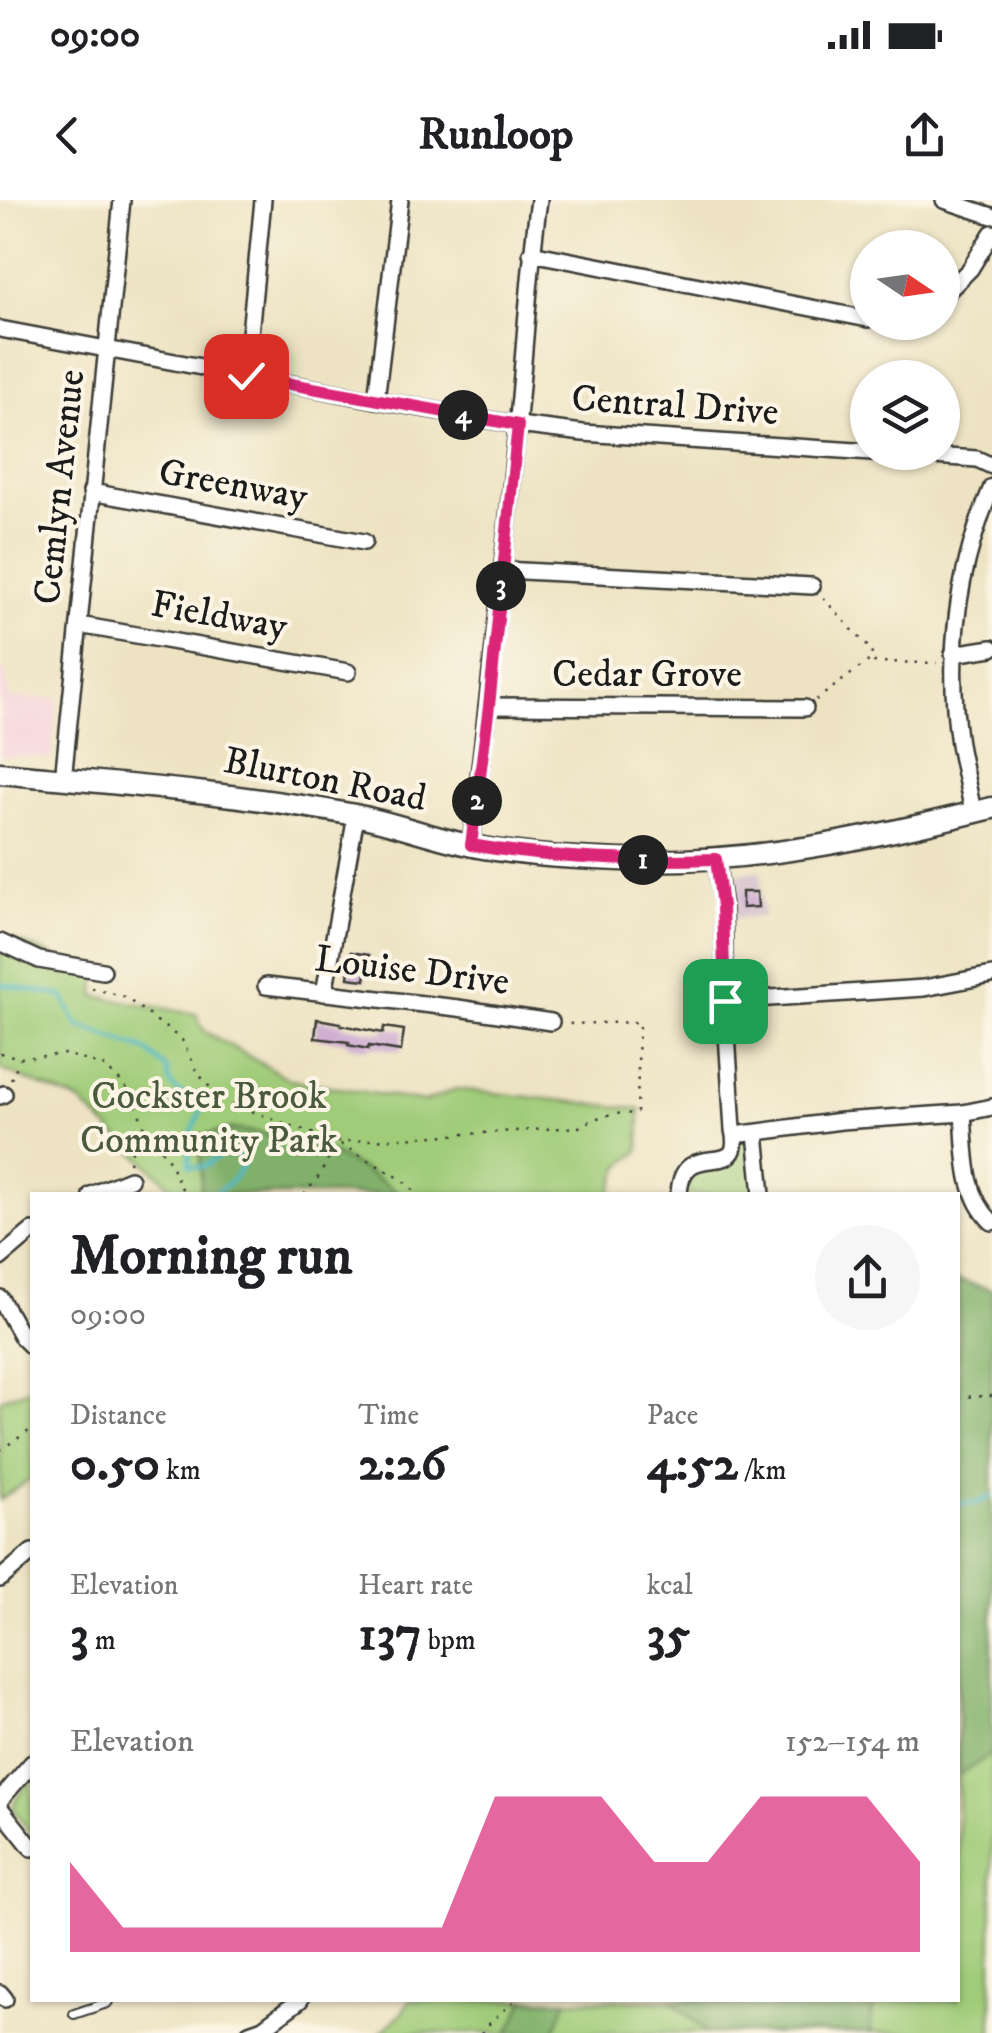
<!DOCTYPE html>
<html lang="en">
<head>
<meta charset="utf-8">
<style>
  body { margin:0; font-family:"IM FELL DW Pica",serif; background:#f6f6f6; color:#202124; height:100vh; display:flex; flex-direction:column; font-size:38px; white-space:nowrap }
  * { box-sizing:border-box; margin:0 }
  p { font-size:32px; color:#757577 }
  .icon { flex:none; width:55px; height:55px; fill:none; stroke:currentColor; stroke-width:2; stroke-linecap:round; stroke-linejoin:round }
  .map { position:relative; flex:1; overflow:hidden }
  .side { position:absolute; left:30px; top:992px; width:930px; height:810px; display:flex; flex-direction:column; background:#fff; border-radius:0px; box-shadow:0 2px 8px #0004 }
  .side>* { flex:none }
  .needle { width:65px; rotate:103deg }
  .tools { position:absolute; left:850px; top:30px; display:grid; gap:20px }
  .tools a { display:grid; place-items:center; width:110px; height:110px; border-radius:50%; background:#fff; box-shadow:0 2px 8px #0004; font-size:50px }
  .pin { position:absolute; display:grid; place-items:center; width:85px; height:85px; color:#fff; margin:-42px; border-radius:20px; box-shadow:0 5px 15px #0006 }
  .km { position:absolute; width:50px; height:50px; margin:-25px; border-radius:50%; background:#222; color:#fff; font-size:28px; line-height:50px; text-align:center }
  .round { display:grid; place-items:center; flex:none; width:105px; height:105px; border-radius:52px; background:#f6f6f6 }
  .head { display:flex; align-items:center; justify-content:space-between; height:170px; padding:0 40px }
  h1 { font-size:55px; font-weight:700; line-height:75px }
  .figures { display:grid; grid-template-columns:repeat(3,1fr); gap:15px; height:170px; padding:10px 40px }
  .figures div { display:grid; align-content:center }
  .figures b { font-size:50px; font-weight:700 }
  .figures small { font-size:28px; font-weight:400 }
  .figures p { font-size:28px }
  .chart { height:280px; padding:20px 40px }
  .chart p { display:flex; justify-content:space-between }
  .chart svg { width:100%; height:180px; margin-top:10px; fill:#db2777; opacity:.7 }
  .status { display:flex; justify-content:space-between; align-items:center; height:70px; padding:0 50px; background:#fff; direction:ltr }
  .status svg { height:28px; fill:currentColor }
  header { display:flex; justify-content:space-between; align-items:center; height:130px; padding:0 40px; background:#fff; font-size:45px; font-weight:700 }
  .map>svg:first-child { display:block }
  .built { fill:#f5cfda }
  .industrial { fill:#d1bdcb }
  .green { fill:#a0cc79; stroke:#5e744a; stroke-width:2.5 }
  .forest { fill:#80b069; stroke:#4e6642; stroke-width:2.5 }
  .lines { fill:none; stroke-linecap:round; stroke-linejoin:round }
  .stream { stroke:#4bb8c5; stroke-width:4 }
  .building { fill:#c9a4d0 }
  .service-casing { stroke:#3b3a35; stroke-width:12 }
  .minor-casing { stroke:#3b3a35; stroke-width:20 }
  .tertiary-casing { stroke:#3b3a35; stroke-width:25 }
  .path { stroke:#3b3a35; stroke-width:2.5; stroke-dasharray:2.5 8; stroke-linecap:butt }
  .service { stroke:#fff; stroke-width:8 }
  .minor { stroke:#fff; stroke-width:15 }
  .tertiary { stroke:#fff; stroke-width:20 }
  .route-casing { stroke:#fff; stroke-width:20 }
  .route { stroke:#db2777; stroke-width:12 }
  .labels { text-anchor:middle; dominant-baseline:central; stroke-width:8; stroke-linejoin:round; paint-order:stroke }
  .street-label { font-size:38px; fill:#1c1c1c; stroke:#fcf5e5 }
  .park-label { font-size:38px; fill:#4a5a3d; stroke:#fcf5e5 }
</style>
</head>
<body>
<div class="status"><b>09:00</b><svg viewBox="0 0 49 12"><path d="M0 12V9h3v3zM5 12V6h3v6zM10 12V3h3v9zM15 12V0h3v12zM26 1h20v11H26zM47 4h2v5h-2z"/></svg></div>
<header><svg class="icon" aria-label="back" viewBox="0 0 24 24"><path d="M15 5l-7 7 7 7"/></svg>Runloop<svg class="icon" aria-label="share" viewBox="0 0 24 24"><path d="M12 15V3M7 8l5-5 5 5M5 13v7h14v-7"/></svg></header>
<div class="map">
<svg width="992" height="1833" viewBox="0 0 992 1833">
  <rect width="100%" height="100%" fill="#fcf5e5"/>
  <filter id="ink" filterUnits="userSpaceOnUse"><feTurbulence type="fractalNoise" baseFrequency=".01" numOctaves="2"/><feDisplacementMap in="SourceGraphic" scale="20" xChannelSelector="R" yChannelSelector="G"/><feConvolveMatrix kernelMatrix="1 2 1 2 8 2 1 2 1" color-interpolation-filters="sRGB"/></filter>
  <filter id="wash" filterUnits="userSpaceOnUse"><feTurbulence type="fractalNoise" baseFrequency=".0048" numOctaves="4" result="noise"/><feDisplacementMap in="SourceGraphic" scale="40" xChannelSelector="R" yChannelSelector="G"/><feGaussianBlur stdDeviation="2.25" result="paint"/><feColorMatrix in="noise" values="0 0 0 0 0 0 0 0 0 0 0 0 0 0 0 0 0 1.4 0 .05"/><feComposite in="paint" operator="in"/></filter>
  <g filter="url(#wash)">
    <rect width="100%" height="100%" fill="#ede3c2"/>
    <polygon class="built" points="0,466 7,479 9,499 58,498 52,558 0,556"/>
    <polygon class="industrial" points="761,671 763,717 734,718 734,679 743,672"/>
    <g class="green">
      <polygon points="0,735 67,761 97,765 95,796 196,814 204,831 291,880 425,902 456,889 640,909 639,951 620,967 610,995 175,995 172,987 79,901 0,869"/>
      <polygon points="750,936 756,987 753,995 685,995 690,970 723,962 739,937"/>
      <polygon points="958,1080 992,1090 992,1833 380,1833 401,1814 410,1800 958,1800"/>
      <polygon points="32,1188 32,1278 0,1300 0,1199"/>
      <polygon points="32,1577 32,1636 13,1608 15,1600"/>
    </g>
    <g class="forest">
      <path d="M232 929C252 932 274 934 295 939 333 950 369 972 401 995H198L201 989 200 936Z"/>
      <polygon points="958,1080 992,1090 992,1554 958,1575"/>
      <polygon points="525,1800 567,1800 554,1833 508,1833"/>
      <polygon points="671,1800 873,1800 871,1833 707,1833"/>
    </g>
    <g class="lines">
      <g class="stream">
        <path d="M0 784 63 796 77 825 146 850 167 869C168 890 180 894 198 899L202 908 190 937 189 966 203 967 220 956 236 953 243 965 233 979 214 995"/>
        <polyline points="958,1303 979,1303 992,1296"/>
      </g>
    </g>
    <g id="blocks">
      <g class="building">
        <polygon points="742,692 757,692 758,707 742,708"/>
        <polygon points="351,752 369,755 365,780 348,778"/>
        <polygon points="317,819 341,823 341,825 383,833 384,827 404,830 401,851 369,846 368,849 348,845 349,842 315,838"/>
      </g>
    </g>
  </g>
  <g filter="url(#ink)">
    <use href="#blocks" fill-opacity="0" stroke="#3b3a35" stroke-width="2.5"/>
    <g class="lines">
      <g class="service-casing">
        <polyline id="service" points="74,1814 107,1803 109,1800"/>
      </g>
      <g class="minor-casing">
        <g id="minor">
          <polyline points="944,0 992,16"/>
          <polyline points="531,53 868,119"/>
          <polyline points="942,97 970,69 992,33"/>
          <polyline points="888,122 891,122"/>
          <polyline points="0,129 376,200 518,225 583,233 977,259 992,266"/>
          <polyline points="246,175 263,0"/>
          <polyline points="376,200 400,0"/>
          <polyline points="91,292 364,342"/>
          <polyline points="503,370 812,386"/>
          <polyline points="79,425 348,472"/>
          <polyline points="953,454 992,448"/>
          <polyline points="489,506 805,508"/>
          <polyline points="63,580 122,0"/>
          <path d="M973 612C969 590 963 567 959 544 946 457 957 369 992 287"/>
          <path d="M471 645C487 506 504 367 517 228 525 152 528 76 539 0"/>
          <polyline points="0,742 39,760 103,771"/>
          <polyline points="266,786 458,808 551,822"/>
          <polyline points="324,793 356,616"/>
          <polyline points="725,801 924,788 992,775"/>
          <polyline points="0,896 4,894"/>
          <path d="M963 913C966 950 963 995 992 1022"/>
          <polyline points="756,933 762,995"/>
          <polyline points="735,935 841,921 963,913 992,907"/>
          <polyline points="91,995 130,979"/>
          <path d="M679 995C681 933 745 985 733 930L725 801 723 706 716 659"/>
          <polyline points="0,1058 32,1031"/>
          <polyline points="0,1098 22,1137 32,1147"/>
          <polyline points="0,1379 32,1352"/>
          <polyline points="0,1600 32,1563"/>
          <polyline points="0,1608 32,1648"/>
          <polyline points="0,1793 5,1799"/>
          <polyline points="249,1833 263,1828 300,1800"/>
        </g>
      </g>
      <g class="tertiary-casing">
        <path id="tertiary" d="M0 573C118 584 238 593 355 615 395 623 433 638 473 646 522 656 574 658 624 660 749 665 872 638 992 608"/>
      </g>
      <g class="path">
        <polyline points="823,398 872,451 871,459 874,462 937,463"/>
        <polyline points="816,500 870,460"/>
        <polyline points="92,788 125,797 182,840 198,873 213,891 234,905 337,942 401,979 419,995"/>
        <polyline points="0,853 21,858 66,854 103,866 124,884 135,902 145,930 167,957 185,995"/>
        <polyline points="11,879 20,859"/>
        <path d="M337 942 579 927C599 915 614 912 637 914L639 822 567 824"/>
        <polyline points="129,963 132,951 145,930"/>
        <polyline points="304,995 320,975 336,943"/>
        <polyline points="958,1197 992,1196"/>
        <polyline points="0,1250 32,1229"/>
        <polyline points="482,1833 489,1824 515,1800"/>
      </g>
      <use href="#service" class="service"/>
      <use href="#minor" class="minor"/>
      <use href="#tertiary" class="tertiary"/>
    </g>
  </g>
  <g class="lines" filter="url(#ink)">
    <g class="route-casing">
      <path id="route" d="M246 176 518 225 489 506 471 645C552 659 634 662 716 659L722 706 725 801"/>
    </g>
    <use href="#route" class="route"/>
  </g>
  <g class="labels">
    <g class="street-label">
      <text transform="translate(675 206) rotate(4)">Central Drive</text>
      <text transform="translate(233 285) rotate(10)">Greenway</text>
      <text transform="translate(60 287) rotate(-84)">Cemlyn Avenue</text>
      <text transform="translate(219 416) rotate(10)">Fieldway</text>
      <text x="647" y="475">Cedar Grove</text>
      <text transform="translate(325 580) rotate(11)">Blurton Road</text>
      <text transform="translate(412 771) rotate(7)">Louise Drive</text>
    </g>
    <g class="park-label">
      <text x="209" y="897">Cockster Brook<tspan x="209" dy="44">Community Park</tspan></text>
    </g>
  </g>
</svg>
<div class="tools">
<a><svg class="needle" viewBox="-14 -14 28 28"><path d="M0-13l5 13h-10z" fill="#e53935"/><path d="M0 13l5-13h-10z" fill="#757577"/></svg></a>
<a><svg class="icon" aria-label="layers" viewBox="0 0 24 24"><path d="M12 4l9 5-9 5-9-5zM3 14l9 5 9-5"/></svg></a>
</div>
<div class="pin" style="left:725px;top:801px;background:#1e9e55"><svg class="icon" aria-label="arrive" viewBox="0 0 24 24"><path d="M6 21V4h12l-3 4 3 4H6"/></svg></div>
<div class="pin" style="left:246px;top:176px;background:#d93025"><svg class="icon" aria-label="check" viewBox="0 0 24 24"><path d="M5 12l5 5 9-10"/></svg></div>
<b class="km" style="left:643px;top:660px">1</b>
<b class="km" style="left:477px;top:601px">2</b>
<b class="km" style="left:501px;top:386px">3</b>
<b class="km" style="left:463px;top:215px">4</b>
<section class="side">
<div class="head"><div><h1>Morning run</h1><p>09:00</p></div><a class="round"><svg class="icon" aria-label="share" viewBox="0 0 24 24"><path d="M12 15V3M7 8l5-5 5 5M5 13v7h14v-7"/></svg></a></div>
<div class="figures">
<div><p>Distance</p><b>0.50<small> km</small></b></div>
<div><p>Time</p><b>2:26</b></div>
<div><p>Pace</p><b>4:52<small> /km</small></b></div>
</div>
<div class="figures">
<div><p>Elevation</p><b>3<small> m</small></b></div>
<div><p>Heart rate</p><b>137<small> bpm</small></b></div>
<div><p>kcal</p><b>35</b></div>
</div>
<div class="chart"><p><span>Elevation</span>152–154 m</p>
<svg viewBox="0 0 160 44" preserveAspectRatio="none"><path d="M0 44V22L10 38L20 38L30 38L40 38L50 38L60 38L70 38L80 6L90 6L100 6L110 22L120 22L130 6L140 6L150 6L160 22V44z"/></svg>
</div>
</section>
</div>
</body>
</html>
